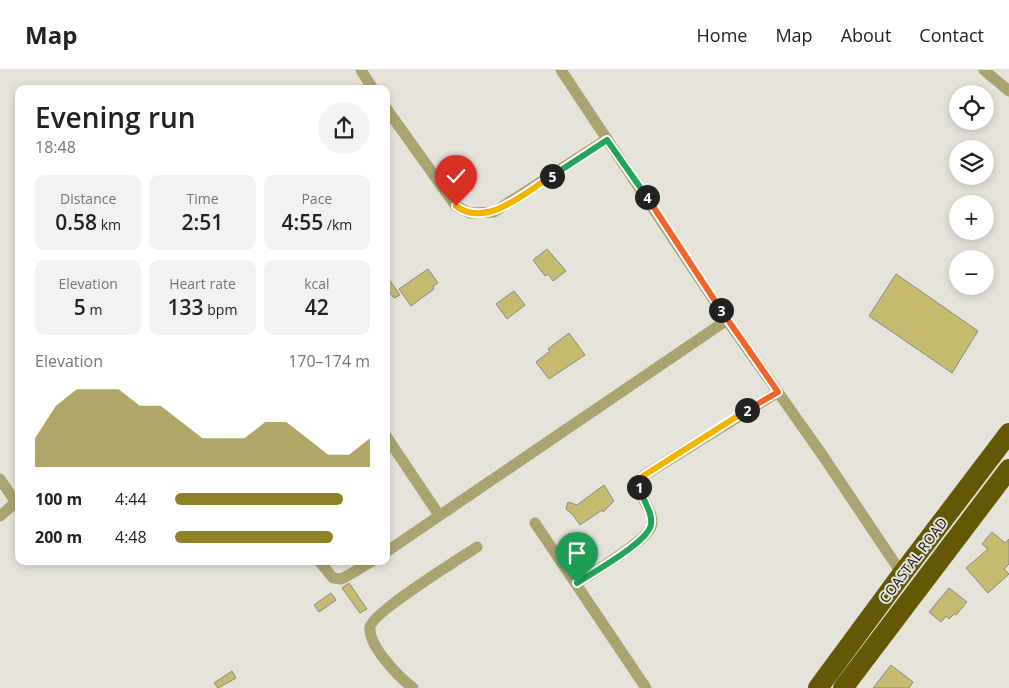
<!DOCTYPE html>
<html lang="en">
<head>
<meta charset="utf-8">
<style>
  body { margin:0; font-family:"Open Sans",sans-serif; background:#f2f2f2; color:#222; height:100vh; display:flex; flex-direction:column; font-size:19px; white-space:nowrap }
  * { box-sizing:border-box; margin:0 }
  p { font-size:16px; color:#767676 }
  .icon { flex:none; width:28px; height:28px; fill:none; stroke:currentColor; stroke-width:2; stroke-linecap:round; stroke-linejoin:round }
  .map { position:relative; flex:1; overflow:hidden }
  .side { position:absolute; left:15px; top:15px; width:375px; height:480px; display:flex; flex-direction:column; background:#fff; border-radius:10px; box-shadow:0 2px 8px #0003 }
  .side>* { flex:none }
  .buttons { position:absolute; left:949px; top:15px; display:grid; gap:10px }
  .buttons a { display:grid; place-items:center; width:45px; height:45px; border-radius:50%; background:#fff; box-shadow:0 2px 8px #0003; font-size:25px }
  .pin { position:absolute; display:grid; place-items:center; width:42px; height:42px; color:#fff; margin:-51px -21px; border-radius:50% 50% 50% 0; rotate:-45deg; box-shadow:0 0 5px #0007 }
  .pin .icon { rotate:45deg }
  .km { position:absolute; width:25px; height:25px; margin:-12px; border-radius:50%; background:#222; color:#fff; font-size:14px; line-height:25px; text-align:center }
  .round { display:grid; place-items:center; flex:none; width:52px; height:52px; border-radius:26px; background:#f2f2f2 }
  .headline { display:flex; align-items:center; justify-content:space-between; height:85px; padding:0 20px }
  h1 { font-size:28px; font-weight:600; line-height:38px }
  .stats { display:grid; grid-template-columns:repeat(3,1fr); gap:8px; height:85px; padding:5px 20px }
  .stats div { display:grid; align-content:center; border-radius:10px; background:#f2f2f2; text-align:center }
  .stats b { font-size:21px; font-weight:600 }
  .stats small { font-size:14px; font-weight:400 }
  .stats p { font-size:14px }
  .chart { height:140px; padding:10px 20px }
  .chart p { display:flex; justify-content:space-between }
  .chart svg { width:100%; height:90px; margin-top:5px; fill:#8f8128; opacity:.7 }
  ul { padding:0 20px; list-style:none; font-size:16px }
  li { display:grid; grid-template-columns:80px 60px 1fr; align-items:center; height:38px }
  li i { height:12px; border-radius:6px; background:#8f8128 }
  header { display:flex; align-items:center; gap:30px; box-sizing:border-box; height:70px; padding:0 25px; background:#fff; border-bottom:1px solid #e0e0e0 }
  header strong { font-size:24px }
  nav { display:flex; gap:28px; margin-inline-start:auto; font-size:18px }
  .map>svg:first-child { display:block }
  .building { fill:#c7bb72; stroke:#8b8a81 }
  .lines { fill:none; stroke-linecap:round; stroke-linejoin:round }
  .street { stroke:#aba370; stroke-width:11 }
  .highway { stroke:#645806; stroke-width:20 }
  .split-1-casing { stroke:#fff; stroke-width:10 }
  .split-2-casing { stroke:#fff; stroke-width:10 }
  .split-3-casing { stroke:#fff; stroke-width:10 }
  .split-4-casing { stroke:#fff; stroke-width:10 }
  .split-5-casing { stroke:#fff; stroke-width:10 }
  .split-6-casing { stroke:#fff; stroke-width:10 }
  .split-1 { stroke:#22a559; stroke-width:6 }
  .split-2 { stroke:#f5b400; stroke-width:6 }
  .split-3 { stroke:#f0652b; stroke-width:6 }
  .split-4 { stroke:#f0652b; stroke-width:6 }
  .split-5 { stroke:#22a559; stroke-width:6 }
  .split-6 { stroke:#f5b400; stroke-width:6 }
  .labels { text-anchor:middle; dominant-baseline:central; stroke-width:4; stroke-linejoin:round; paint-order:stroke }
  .street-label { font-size:14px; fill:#161512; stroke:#e5e3da }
</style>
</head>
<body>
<header>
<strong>Map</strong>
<nav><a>Home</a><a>Map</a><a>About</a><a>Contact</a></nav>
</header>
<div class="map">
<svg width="1009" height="618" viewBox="0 0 1009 618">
  <rect width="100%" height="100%" fill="#e5e3da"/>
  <g class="building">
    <polygon points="547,179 566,201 553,211 548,204 545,206 533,190"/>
    <polygon points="428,199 438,213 433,216 434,219 411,236 399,219"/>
    <polygon points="896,204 978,261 952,303 869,246"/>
    <polygon points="386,205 400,225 394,228 386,217"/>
    <polygon points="514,221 525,235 507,249 496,234"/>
    <polygon points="569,263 585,285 549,309 536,292 550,281 548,279"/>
    <polygon points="604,415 614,431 603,442 602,440 580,455 573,445 566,439 568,432 577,435"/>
    <polygon points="992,462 1005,473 1009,469 1009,494 1004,499 1009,504 988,523 966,498 988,479 982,474"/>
    <polygon points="349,513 367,539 360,543 342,518"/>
    <polygon points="949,518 967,532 956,545 954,544 949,549 946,546 941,552 929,542"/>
    <polygon points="331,523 336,530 319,542 314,535"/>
    <polygon points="891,595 913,612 909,618 873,618"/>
    <polygon points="232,601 236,608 218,618 214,613"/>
  </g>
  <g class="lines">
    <g class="street">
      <polyline points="361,0 373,19"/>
      <polyline points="561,0 727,250 823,386 902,504"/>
      <polyline points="984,0 1009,21"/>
      <polyline points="386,38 456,136 470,143 494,142 607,69"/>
      <polyline points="386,366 439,445"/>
      <polyline points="0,409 19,437"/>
      <polyline points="0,446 15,433"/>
      <polyline points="535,453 646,618"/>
      <polyline points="386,482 727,250"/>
      <polyline points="319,491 333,508 341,509 349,505 372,491"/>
      <path d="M577 513C592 503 645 472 651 457 657 440 631 423 643 406L778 322"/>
      <path d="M413 618C399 607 368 576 370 557 372 543 460 488 477 477"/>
    </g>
    <g class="highway">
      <polyline points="818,618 902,504 1009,363"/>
      <polyline points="843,618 1009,399"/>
    </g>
  </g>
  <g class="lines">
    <g class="split-1-casing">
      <path id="split-1" d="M577 513C592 503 650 471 651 454 653 442 642 429 639 417"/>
    </g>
    <g class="split-2-casing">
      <polyline id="split-2" points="639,417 643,406 747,340"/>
    </g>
    <g class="split-3-casing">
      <polyline id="split-3" points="721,240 778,322 747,340"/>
    </g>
    <g class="split-4-casing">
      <polyline id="split-4" points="647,127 721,240"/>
    </g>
    <g class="split-5-casing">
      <polyline id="split-5" points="552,106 607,70 647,127"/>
    </g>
    <g class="split-6-casing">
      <path id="split-6" d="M456 136C487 159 525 122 552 106"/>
    </g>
    <use href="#split-1" class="split-1"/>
    <use href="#split-2" class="split-2"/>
    <use href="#split-3" class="split-3"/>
    <use href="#split-4" class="split-4"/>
    <use href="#split-5" class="split-5"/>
    <use href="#split-6" class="split-6"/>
  </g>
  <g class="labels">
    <g class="street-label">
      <text transform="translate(913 490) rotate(-53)">COASTAL ROAD</text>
    </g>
  </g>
</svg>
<div class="buttons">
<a><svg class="icon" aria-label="locate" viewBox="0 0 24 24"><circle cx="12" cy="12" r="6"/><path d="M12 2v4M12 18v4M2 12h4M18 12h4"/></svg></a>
<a><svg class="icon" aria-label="layers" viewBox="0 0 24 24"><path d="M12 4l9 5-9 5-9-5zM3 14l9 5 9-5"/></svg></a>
<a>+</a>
<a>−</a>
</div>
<div class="pin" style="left:577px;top:513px;background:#1e9e55"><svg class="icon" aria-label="arrive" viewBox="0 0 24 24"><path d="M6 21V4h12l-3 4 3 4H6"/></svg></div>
<div class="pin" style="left:456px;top:136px;background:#d93025"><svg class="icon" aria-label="check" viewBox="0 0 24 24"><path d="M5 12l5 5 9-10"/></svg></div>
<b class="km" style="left:639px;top:417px">1</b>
<b class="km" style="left:747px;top:340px">2</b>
<b class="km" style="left:721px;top:240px">3</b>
<b class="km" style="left:647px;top:127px">4</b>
<b class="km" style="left:552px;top:106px">5</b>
<section class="side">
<div class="headline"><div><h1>Evening run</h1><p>18:48</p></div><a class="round"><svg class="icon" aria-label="share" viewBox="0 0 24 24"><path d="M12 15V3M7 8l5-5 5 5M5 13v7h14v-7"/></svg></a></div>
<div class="stats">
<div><p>Distance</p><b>0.58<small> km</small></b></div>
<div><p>Time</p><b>2:51</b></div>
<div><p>Pace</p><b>4:55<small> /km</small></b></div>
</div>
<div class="stats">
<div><p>Elevation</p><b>5<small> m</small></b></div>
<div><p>Heart rate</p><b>133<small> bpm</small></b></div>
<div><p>kcal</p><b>42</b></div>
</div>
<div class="chart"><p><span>Elevation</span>170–174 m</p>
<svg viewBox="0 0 160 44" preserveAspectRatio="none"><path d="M0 44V30L10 14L20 6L30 6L40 6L50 14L60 14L70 22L80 30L90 30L100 30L110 22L120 22L130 30L140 38L150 38L160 30V44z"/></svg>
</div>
<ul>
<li><b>100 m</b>4:44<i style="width:86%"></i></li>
<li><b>200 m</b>4:48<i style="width:81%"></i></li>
</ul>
</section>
</div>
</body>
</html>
